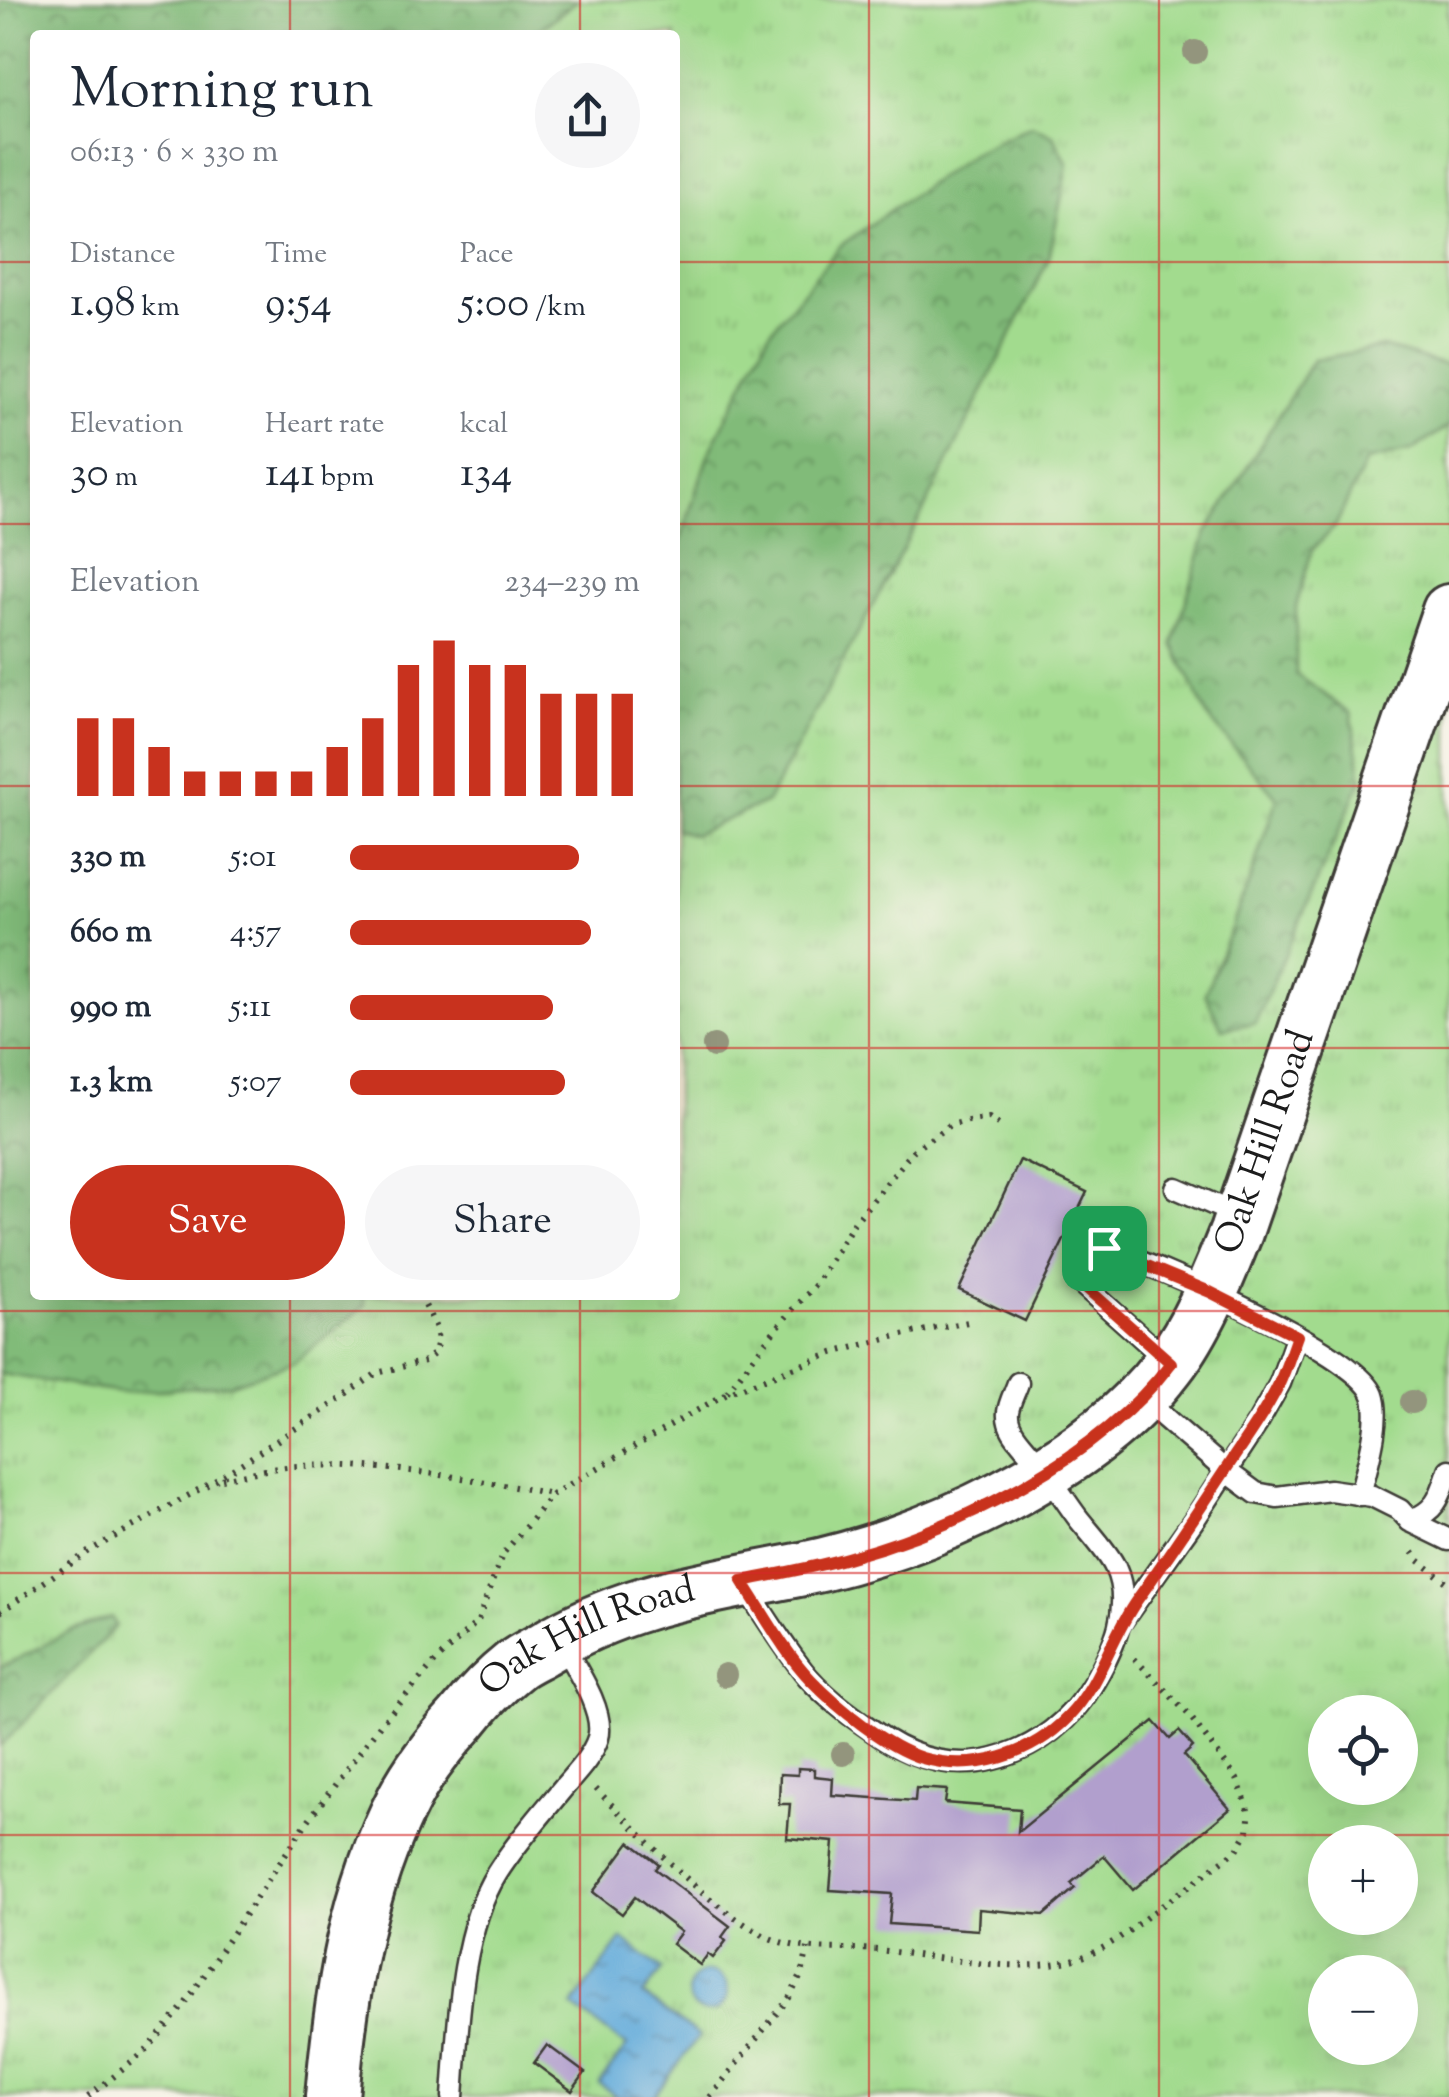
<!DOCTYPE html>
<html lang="en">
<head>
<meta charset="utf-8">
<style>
  body { margin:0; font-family:"Sorts Mill Goudy",serif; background:#f6f6f7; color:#1f2937; height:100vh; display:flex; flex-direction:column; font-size:38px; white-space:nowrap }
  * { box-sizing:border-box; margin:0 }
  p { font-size:32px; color:#747a83 }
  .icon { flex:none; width:55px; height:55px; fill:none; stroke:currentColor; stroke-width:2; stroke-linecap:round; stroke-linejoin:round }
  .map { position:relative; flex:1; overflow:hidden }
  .drawer { position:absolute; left:30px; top:30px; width:650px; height:1270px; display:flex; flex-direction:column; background:#fff; border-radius:10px; box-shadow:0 10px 40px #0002 }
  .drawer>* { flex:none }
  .controls { position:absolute; left:1308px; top:1695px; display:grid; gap:20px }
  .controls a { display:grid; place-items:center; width:110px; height:110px; border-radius:50%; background:#fff; box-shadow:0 10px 40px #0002; font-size:50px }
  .pin { position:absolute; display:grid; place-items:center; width:85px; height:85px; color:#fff; margin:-42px; border-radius:20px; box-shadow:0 5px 15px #0006 }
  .round { display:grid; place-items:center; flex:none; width:105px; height:105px; border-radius:52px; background:#f6f6f7 }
  .head { display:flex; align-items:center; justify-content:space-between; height:170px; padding:0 40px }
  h1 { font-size:55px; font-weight:600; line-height:75px }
  .figures { display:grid; grid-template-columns:repeat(3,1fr); gap:15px; height:170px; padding:10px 40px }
  .figures div { display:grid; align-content:center }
  .figures b { font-size:42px; font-weight:600 }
  .figures small { font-size:28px; font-weight:400 }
  .figures p { font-size:28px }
  .chart { height:280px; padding:20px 40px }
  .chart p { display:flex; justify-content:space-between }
  .chart svg { width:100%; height:180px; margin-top:10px; stroke:#c8321e; stroke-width:6 }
  .primary-button { display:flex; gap:20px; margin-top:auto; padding:20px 40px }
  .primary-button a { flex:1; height:115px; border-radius:60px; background:#c8321e; color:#fff; font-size:40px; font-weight:600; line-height:115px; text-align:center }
  .primary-button a+a { background:#f6f6f7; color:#1f2937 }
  ul { padding:0 40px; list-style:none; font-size:32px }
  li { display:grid; grid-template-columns:160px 120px 1fr; align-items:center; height:75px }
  li i { height:25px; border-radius:12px; background:#c8321e }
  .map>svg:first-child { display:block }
  .grass { fill:url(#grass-tufts); stroke:#5f7c55; stroke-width:2.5; fill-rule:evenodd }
  .forest { fill:url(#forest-crowns); stroke:#4e6c4a; stroke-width:2.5 }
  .water { fill:url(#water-ripples); stroke:#40647c; stroke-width:2.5 }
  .building { fill:#b19fcd }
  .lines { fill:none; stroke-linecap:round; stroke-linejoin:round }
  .service-casing { stroke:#3c3a36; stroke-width:25 }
  .tertiary-casing { stroke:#3c3a36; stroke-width:58 }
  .path { stroke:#3c3a36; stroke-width:6; stroke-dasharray:2.5 8; stroke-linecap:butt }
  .service { stroke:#fff; stroke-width:20 }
  .tertiary { stroke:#fff; stroke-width:52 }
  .tree { fill:#93957d }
  .route-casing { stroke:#fff; stroke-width:20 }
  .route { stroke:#c8321e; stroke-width:12 }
  .grid { fill:none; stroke:#d62828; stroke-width:2.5; stroke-opacity:0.55 }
  .labels { text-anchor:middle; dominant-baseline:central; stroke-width:9; stroke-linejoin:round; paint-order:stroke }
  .street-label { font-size:38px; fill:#1c1c1c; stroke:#f7f3e8 }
</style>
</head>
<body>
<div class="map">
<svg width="1449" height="2097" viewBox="0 0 1449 2097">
  <defs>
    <pattern id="grass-tufts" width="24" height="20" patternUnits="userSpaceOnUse" patternTransform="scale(2.5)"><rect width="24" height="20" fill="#a2db8e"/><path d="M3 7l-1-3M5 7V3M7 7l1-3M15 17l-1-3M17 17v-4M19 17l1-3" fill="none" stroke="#8bbb7a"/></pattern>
    <pattern id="forest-crowns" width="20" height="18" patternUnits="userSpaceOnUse" patternTransform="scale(2.5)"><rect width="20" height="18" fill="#81bb79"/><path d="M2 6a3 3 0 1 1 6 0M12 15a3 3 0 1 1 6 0" fill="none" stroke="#699762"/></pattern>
    <pattern id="water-ripples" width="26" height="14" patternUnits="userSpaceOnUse" patternTransform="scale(2.5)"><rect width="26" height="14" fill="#64acdb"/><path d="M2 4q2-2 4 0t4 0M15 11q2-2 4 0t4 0" fill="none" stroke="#528bb1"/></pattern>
  </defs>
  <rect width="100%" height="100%" fill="#f7f3e8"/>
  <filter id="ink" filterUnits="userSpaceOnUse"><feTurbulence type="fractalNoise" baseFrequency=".01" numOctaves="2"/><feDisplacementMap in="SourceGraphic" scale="20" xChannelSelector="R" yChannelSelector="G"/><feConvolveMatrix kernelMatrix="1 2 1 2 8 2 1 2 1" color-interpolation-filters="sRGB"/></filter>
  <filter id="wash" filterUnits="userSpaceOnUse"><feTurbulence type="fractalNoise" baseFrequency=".0048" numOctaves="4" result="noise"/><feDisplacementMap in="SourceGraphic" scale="40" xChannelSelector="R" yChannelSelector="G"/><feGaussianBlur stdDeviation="2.25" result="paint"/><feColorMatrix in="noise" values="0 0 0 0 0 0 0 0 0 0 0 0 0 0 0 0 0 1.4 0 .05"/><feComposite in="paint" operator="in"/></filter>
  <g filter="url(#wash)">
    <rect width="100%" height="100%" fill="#f3e4cb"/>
    <path class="grass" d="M578 0H1449V2097H0V1328L365 1306 364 1295H675V35H532ZM1325 1712H1400V1788H1325ZM1325 1842H1400V1918H1325ZM1325 1972H1400V2048H1325Z"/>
    <g class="forest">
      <polygon points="0,0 578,0 532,35 35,35 35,1295 364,1295 365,1306 295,1362 231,1384 121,1393 0,1374"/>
      <polygon points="1032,125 1054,136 1068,165 1049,258 924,510 767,802 693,835 675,829 675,557 708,455 769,333 841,245 972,154"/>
      <polygon points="1383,347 1449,366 1449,426 1411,451 1366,461 1335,527 1312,550 1296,607 1296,674 1351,713 1362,779 1255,1023 1222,1029 1205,994 1247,888 1277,798 1207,716 1173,644 1206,534 1313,360"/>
      <polygon points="112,1617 116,1626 0,1747 0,1668 71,1631"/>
    </g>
    <g class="water">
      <polygon points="622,1939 662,1969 643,1995 699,2036 654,2097 617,2097 599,2084 627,2046 572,2006"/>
      <circle cx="708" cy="1992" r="20"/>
    </g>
    <g id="blocks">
      <g class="building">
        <polygon points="1020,1160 1087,1192 1025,1321 959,1290"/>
        <polygon points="1154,1721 1170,1739 1179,1731 1193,1747 1184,1755 1230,1809 1133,1890 1104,1856 1071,1883 1075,1888 1044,1915 979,1909 978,1930 889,1924 892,1894 830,1890 834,1842 787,1838 790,1804 779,1804 780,1774 798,1775 798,1768 814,1769 814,1776 833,1778 832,1795 915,1801 916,1788 947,1790 945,1803 1020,1809 1018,1832"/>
        <polygon points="630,1842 659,1864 655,1869 730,1926 722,1937 726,1941 713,1958 708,1954 700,1965 672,1944 681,1932 635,1897 622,1914 593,1892"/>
        <polygon points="547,2045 585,2073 572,2091 534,2063"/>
      </g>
    </g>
  </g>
  <g filter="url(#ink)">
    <use href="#blocks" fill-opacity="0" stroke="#3c3a36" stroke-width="2.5"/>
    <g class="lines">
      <g class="service-casing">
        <g id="service">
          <polyline points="1176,1188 1240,1216"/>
          <path d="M1169 1362 1082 1284C1081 1272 1094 1254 1103 1248 1152 1264 1357 1351 1373 1395 1382 1421 1366 1469 1360 1495"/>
          <polyline points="1143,1399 1225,1470 1256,1493 1277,1497 1330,1490 1372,1496 1400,1510 1410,1521 1449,1540"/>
          <path d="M1410 1521C1438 1510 1440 1496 1449 1470"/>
          <path d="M743 1583C764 1614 784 1648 808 1677 829 1701 858 1721 885 1739 918 1760 957 1769 994 1759 1037 1748 1072 1720 1094 1682 1114 1648 1133 1606 1115 1567 1108 1552 1089 1532 1078 1518 1063 1498 1050 1476 1033 1457 1023 1444 1006 1430 1008 1412 1009 1403 1015 1392 1018 1383"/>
          <polyline points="1122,1621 1196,1517 1257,1424 1280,1383 1297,1336"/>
          <path d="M453 2097C458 2029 460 1932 497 1873 516 1843 540 1816 563 1788 575 1774 592 1757 598 1738 606 1711 573 1664 560 1640"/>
        </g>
      </g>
      <g class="tertiary-casing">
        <g id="tertiary">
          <path id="s1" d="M332 2097C341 1994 356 1891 404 1798 419 1769 440 1743 462 1719 477 1700 496 1680 515 1665 523 1659 532 1655 541 1650 625 1598 704 1589 798 1570 925 1544 1088 1471 1168 1366 1197 1329 1219 1275 1236 1232L1449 611"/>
        </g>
      </g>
      <g class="path">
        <polyline points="727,1392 768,1338 816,1284 854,1223 914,1150 950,1125 968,1121 989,1118 1005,1129"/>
        <path d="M222 1479C247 1474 273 1467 299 1466 378 1462 474 1479 552 1494"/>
        <polyline points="1413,1552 1418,1560 1449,1584"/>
        <polyline points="0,1612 91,1550 216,1480 341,1399 377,1373 425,1361 434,1354 438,1341 436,1328 420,1295"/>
        <path d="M596 1789C645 1838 694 1893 754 1930 799 1957 839 1945 887 1951 943 1958 1028 1976 1082 1957 1109 1948 1130 1930 1152 1913 1181 1892 1209 1871 1237 1850L1248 1831 1249 1818 1247 1805 1237 1779 1189 1715 1132 1656"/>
        <polyline points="88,2097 146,2051 185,2004 307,1822 380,1725 438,1659 478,1621 502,1555 553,1494 727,1393 833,1353 897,1336 968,1322"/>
        <polyline points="710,2097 789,1998 802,1974 808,1948"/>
      </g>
      <use href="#service" class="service"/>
      <use href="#tertiary" class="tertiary"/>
    </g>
    <g class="tree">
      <circle cx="1195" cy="52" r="12"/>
      <circle cx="714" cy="1046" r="12"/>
      <circle cx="1412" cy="1402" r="12"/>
      <circle cx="725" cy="1675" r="12"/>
      <circle cx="843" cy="1754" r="12"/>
    </g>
  </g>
  <g class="lines" filter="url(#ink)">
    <g class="route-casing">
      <path id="route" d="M1104 1248 1210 1292 1297 1336C1291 1352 1286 1370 1278 1386 1264 1415 1244 1441 1226 1469 1197 1513 1168 1557 1137 1600 1110 1638 1101 1683 1068 1717 1031 1755 975 1773 922 1758 886 1747 838 1708 811 1680 784 1652 764 1614 742 1581 777 1574 812 1568 847 1558 961 1527 1098 1459 1171 1363L1082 1284C1082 1272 1094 1254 1104 1248Z"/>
    </g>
    <use href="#route" class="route"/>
  </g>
  <path class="grid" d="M290 0V35M580 0V35M869 0V2097M1159 0V2097M0 262H35M675 262H1449M0 524H35M675 524H1449M0 786H35M675 786H1449M0 1048H35M675 1048H1449M290 1295V2097M580 1295V2097M0 1311H1449M0 1573H1449M0 1835H1449"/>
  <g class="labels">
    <g class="street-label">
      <text stroke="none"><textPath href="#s1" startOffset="1460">Oak Hill Road</textPath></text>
      <text stroke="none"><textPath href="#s1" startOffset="562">Oak Hill Road</textPath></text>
    </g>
  </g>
</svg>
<div class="controls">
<a><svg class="icon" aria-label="locate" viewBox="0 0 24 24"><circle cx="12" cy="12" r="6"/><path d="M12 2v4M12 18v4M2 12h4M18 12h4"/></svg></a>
<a>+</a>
<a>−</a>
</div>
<div class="pin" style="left:1104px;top:1248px;background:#1e9e55"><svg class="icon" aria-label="arrive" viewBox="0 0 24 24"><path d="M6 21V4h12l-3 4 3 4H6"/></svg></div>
<section class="drawer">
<div class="head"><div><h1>Morning run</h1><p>06:13 · 6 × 330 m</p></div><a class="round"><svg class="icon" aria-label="share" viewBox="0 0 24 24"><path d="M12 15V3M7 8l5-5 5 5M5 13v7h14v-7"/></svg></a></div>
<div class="figures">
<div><p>Distance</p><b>1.98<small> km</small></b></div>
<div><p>Time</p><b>9:54</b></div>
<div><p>Pace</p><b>5:00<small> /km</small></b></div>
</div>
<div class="figures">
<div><p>Elevation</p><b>30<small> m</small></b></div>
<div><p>Heart rate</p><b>141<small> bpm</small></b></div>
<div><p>kcal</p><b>134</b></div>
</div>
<div class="chart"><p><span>Elevation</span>234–239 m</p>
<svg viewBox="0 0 160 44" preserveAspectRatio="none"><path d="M5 44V25M15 44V25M25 44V32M35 44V38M45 44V38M55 44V38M65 44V38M75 44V32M85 44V25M95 44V12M105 44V6M115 44V12M125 44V12M135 44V19M145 44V19M155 44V19"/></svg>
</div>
<ul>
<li><b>330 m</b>5:01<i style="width:79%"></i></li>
<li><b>660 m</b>4:57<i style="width:83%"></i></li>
<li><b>990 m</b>5:11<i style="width:70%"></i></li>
<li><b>1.3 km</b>5:07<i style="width:74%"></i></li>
</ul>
<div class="primary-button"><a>Save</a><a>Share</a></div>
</section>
</div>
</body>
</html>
